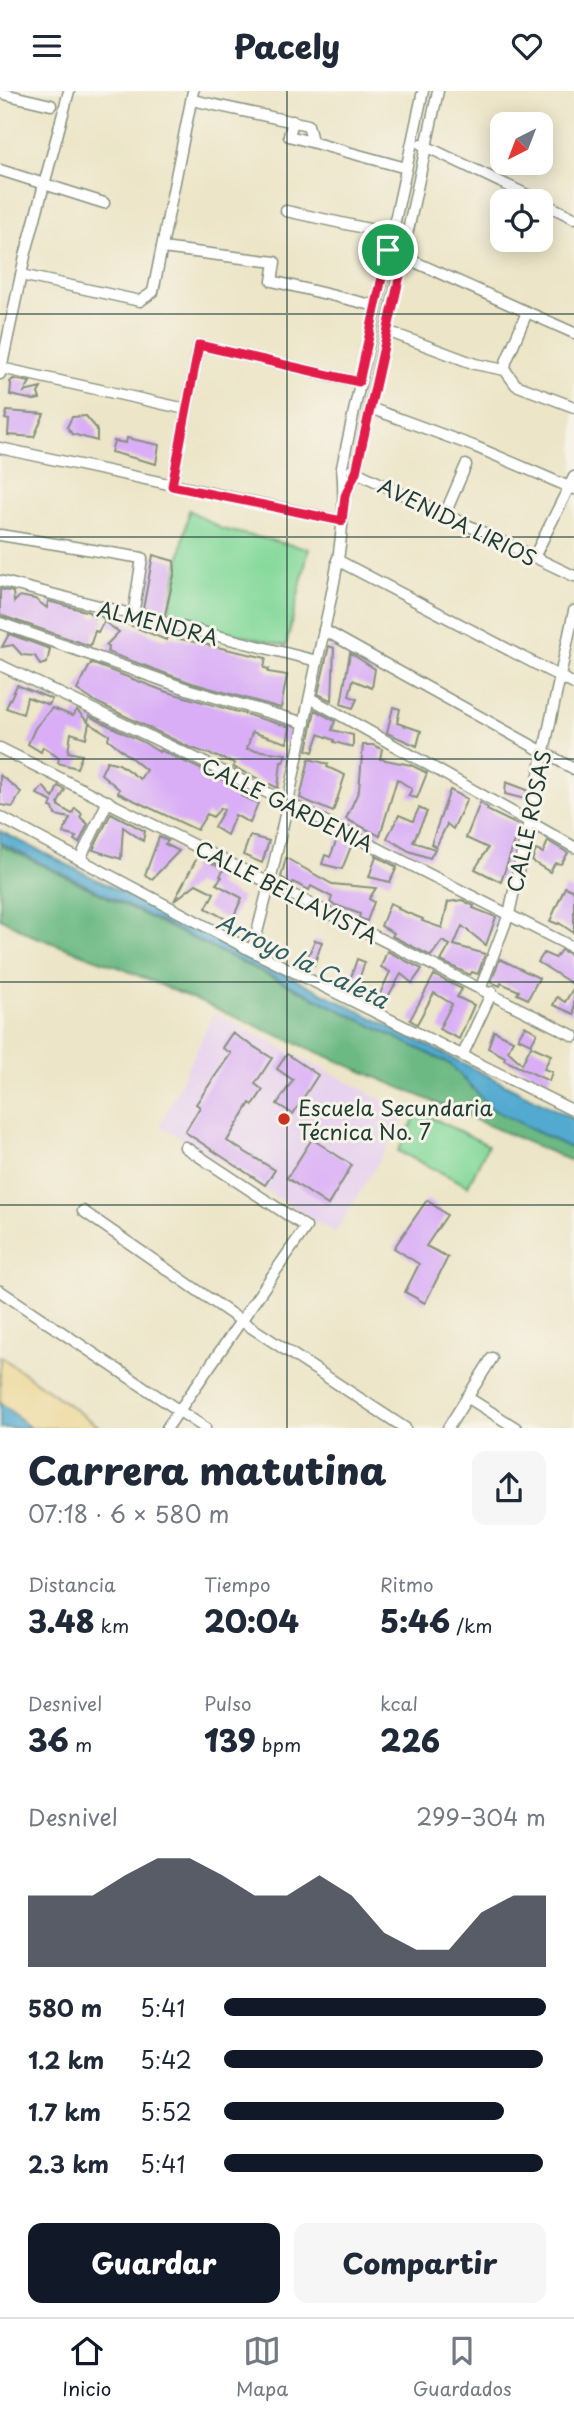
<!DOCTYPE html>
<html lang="es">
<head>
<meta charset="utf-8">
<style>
  body { margin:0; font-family:"Playpen Sans",sans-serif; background:#f6f6f7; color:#1f2937; height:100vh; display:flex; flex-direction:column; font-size:26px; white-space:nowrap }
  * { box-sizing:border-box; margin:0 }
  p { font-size:23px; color:#747a83 }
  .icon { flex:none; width:38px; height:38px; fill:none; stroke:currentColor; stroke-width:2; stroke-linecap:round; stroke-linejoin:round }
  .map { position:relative; height:1337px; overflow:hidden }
  .sheet { display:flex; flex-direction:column; background:#fff; flex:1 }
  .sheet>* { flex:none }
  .needle { width:46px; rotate:222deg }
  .controls { position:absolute; left:490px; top:21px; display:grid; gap:14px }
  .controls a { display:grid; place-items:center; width:63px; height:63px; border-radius:14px; background:#fff; box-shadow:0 4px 18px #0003; font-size:35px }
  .pin { position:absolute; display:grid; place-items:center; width:60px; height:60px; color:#fff; margin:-30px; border:4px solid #fff; border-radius:50%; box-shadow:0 2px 7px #0007 }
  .round { display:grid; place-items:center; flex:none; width:74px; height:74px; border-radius:14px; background:#f6f6f7 }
  .head { display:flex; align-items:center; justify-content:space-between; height:119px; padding:0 28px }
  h1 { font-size:38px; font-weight:800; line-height:52px }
  .metrics { display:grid; grid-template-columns:repeat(3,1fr); gap:10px; height:119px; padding:7px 28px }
  .metrics div { display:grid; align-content:center }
  .metrics b { font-size:30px; font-weight:800 }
  .metrics small { font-size:19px; font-weight:400 }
  .metrics p { font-size:19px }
  .chart { height:196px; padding:14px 28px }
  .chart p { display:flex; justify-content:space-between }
  .chart svg { width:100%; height:126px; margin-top:7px; fill:#111827; opacity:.7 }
  .action { display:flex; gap:14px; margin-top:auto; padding:14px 28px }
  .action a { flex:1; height:80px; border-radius:14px; background:#111827; color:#fff; font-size:28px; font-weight:800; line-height:80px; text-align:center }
  .action a+a { background:#f6f6f7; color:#1f2937 }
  ul { padding:0 28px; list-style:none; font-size:23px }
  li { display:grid; grid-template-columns:112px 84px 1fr; align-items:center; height:52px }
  li i { height:18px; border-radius:9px; background:#111827 }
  header { display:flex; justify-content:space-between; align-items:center; height:91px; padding:0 28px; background:#fff; font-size:32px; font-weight:800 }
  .dock { display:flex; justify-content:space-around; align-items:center; height:98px; border-top:2px solid #e0e1e3; background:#fff; font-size:19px; color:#747a83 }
  .dock a { display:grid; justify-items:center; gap:4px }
  .dock .active { color:#111827 }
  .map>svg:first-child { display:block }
  .built { fill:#e7d2ef }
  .green { fill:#85d99b; stroke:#528b68; stroke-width:2 }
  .forest { fill:#6cb983; stroke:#467b5c; stroke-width:2 }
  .sand { fill:#eeda9e; stroke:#868c69; stroke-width:2 }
  .water { fill:#53aad0; stroke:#397482; stroke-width:2 }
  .building { fill:#d9aef6 }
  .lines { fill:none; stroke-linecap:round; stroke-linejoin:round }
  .minor-casing { stroke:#86917e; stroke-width:13 }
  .minor { stroke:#fff; stroke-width:10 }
  .route-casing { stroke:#fff; stroke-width:14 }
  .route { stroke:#e11d48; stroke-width:9 }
  .grid { fill:none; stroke:#1f3d34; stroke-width:2; stroke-opacity:0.55 }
  .poi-dot { fill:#c8321e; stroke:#f7f3e8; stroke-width:2.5 }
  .labels { text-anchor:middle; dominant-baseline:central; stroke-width:6; stroke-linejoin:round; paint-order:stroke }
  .street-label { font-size:21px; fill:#1f3d34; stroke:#f7f3e8 }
  .poi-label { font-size:21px; fill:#1f3d34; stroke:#f7f3e8; text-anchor:start }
  .water-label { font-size:23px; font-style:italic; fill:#2f5e63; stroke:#f7f3e8 }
</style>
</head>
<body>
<header><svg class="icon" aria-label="menu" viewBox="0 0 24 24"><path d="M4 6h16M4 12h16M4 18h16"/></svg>Pacely<svg class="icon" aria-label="heart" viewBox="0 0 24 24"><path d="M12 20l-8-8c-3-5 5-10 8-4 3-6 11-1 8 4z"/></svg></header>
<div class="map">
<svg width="574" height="1337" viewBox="0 0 574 1337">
  <rect width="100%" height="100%" fill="#f7f3e8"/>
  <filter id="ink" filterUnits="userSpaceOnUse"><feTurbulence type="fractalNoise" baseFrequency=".0143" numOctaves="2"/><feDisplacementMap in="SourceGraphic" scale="14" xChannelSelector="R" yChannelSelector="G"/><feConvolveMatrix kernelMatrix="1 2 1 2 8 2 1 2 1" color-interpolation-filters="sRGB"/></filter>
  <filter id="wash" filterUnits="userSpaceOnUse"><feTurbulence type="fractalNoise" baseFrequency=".00686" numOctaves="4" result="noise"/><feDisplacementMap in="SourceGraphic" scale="28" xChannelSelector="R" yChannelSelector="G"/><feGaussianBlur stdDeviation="1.57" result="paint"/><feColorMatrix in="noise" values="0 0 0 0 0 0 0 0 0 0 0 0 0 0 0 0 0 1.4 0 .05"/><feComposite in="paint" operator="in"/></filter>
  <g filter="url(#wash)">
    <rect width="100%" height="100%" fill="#ece5c7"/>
    <polygon class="built" points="214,922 408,1022 335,1142 160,1034"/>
    <g class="green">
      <polygon points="189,419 222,438 309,458 286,555 168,527"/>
      <polygon points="418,1020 488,1054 468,1095 398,1060"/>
    </g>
    <polygon class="forest" points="0,754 450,973 492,1018 574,1059 574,1071 121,877 31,844 0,827"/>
    <polygon class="sand" points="0,1265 101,1337 30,1337 0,1311"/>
    <g class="water">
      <polygon points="0,740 574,1028 574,1059 492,1018 450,973 0,752"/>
      <polygon points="0,1311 30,1337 0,1337"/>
    </g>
    <g id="blocks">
      <g class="building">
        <polygon points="13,288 30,291 24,301 41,297 38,302 40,308 34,309 10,304 11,293 10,291"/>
        <polygon points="7,320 44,323 34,346 8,344 9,329 5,328"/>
        <polygon points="86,325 97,338 97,350 72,343 67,336 72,326"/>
        <polygon points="127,347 159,354 156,373 111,361 114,350 126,352"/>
        <polygon points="153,464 174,470 175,480 165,524 143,518"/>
        <polygon points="0,498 13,501 14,511 20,505 35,508 47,517 48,510 89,521 94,527 99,524 105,529 98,541 95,540 90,555 0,524"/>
        <polygon points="113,527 166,549 167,545 266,567 264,577 269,578 268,581 287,584 281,617 192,592 107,561 109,556 106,554 119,541 106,532"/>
        <polygon points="9,543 50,558 47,572 40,574 35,565 22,564 13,554 2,556"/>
        <polygon points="329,555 334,557 332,610 318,603"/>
        <polygon points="350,562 375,578 372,597 353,589 349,605 357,608 353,617 341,613"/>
        <polygon points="91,572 164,600 290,636 287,652 252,641 247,658 286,663 283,671 281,671 278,697 233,676 235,672 189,656 94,610 77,599"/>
        <polygon points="17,594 52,608 49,614 27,606 23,623 6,617"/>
        <polygon points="393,616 400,618 397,632 421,640 417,655 387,642"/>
        <polygon points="52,617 73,625 77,619 88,631 89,625 145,652 159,661 160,659 236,695 235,697 243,700 241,705 258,712 250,732 235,724 227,744 214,736 224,719 221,717 213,726 207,723 197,739 118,702 119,698 101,683 107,670 119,673 140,688 146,679 108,648 109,644 89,632 86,647 71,642 68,661 82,664 77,677 58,672 59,667 43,656 41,661 28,653 35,637"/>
        <polygon points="315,619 335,630 332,639 353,644 353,656 334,651 334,649 319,643 313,661 307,659"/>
        <polygon points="363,654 373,654 382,658 380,668 411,674 427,682 417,707 408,705 412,698 397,688 380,745 346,728 359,699"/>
        <polygon points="309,668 328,673 327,676 345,684 333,721 300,707"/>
        <polygon points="0,684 21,701 13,716 0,714"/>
        <polygon points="506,691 527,699 525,708 505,703"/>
        <polygon points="43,695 53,707 58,695 65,699 58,712 59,715 72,723 75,717 82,723 80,726 88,733 79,752 74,749 76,746 63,742 70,727 55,724 53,717 50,716 52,711 37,703"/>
        <polygon points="450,699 467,708 453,738 447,733 436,756 431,753"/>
        <polygon points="480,712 488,717 487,719 520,735 501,791 475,778 488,757 466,747"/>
        <polygon points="419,717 427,721 413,751 435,758 430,767 409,760 387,747 399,724 413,730"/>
        <polygon points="111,722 145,740 143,750 123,736 121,768 93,759"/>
        <polygon points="250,745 269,750 262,772 243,764"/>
        <polygon points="159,746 168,750 165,753 179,760 152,788 145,784"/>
        <polygon points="338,746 352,753 342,778 322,773 325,764 330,766"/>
        <polygon points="548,750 568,762 561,773 555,772 550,781 532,770 536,759 543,762"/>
        <polygon points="198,765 224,778 220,785 222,786 216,793 242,807 231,831 206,817 214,802 196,793 174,810"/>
        <polygon points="376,765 397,776 390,791 369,786"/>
        <polygon points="286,767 332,793 376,797 369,808 374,811 367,830 359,827 360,823 330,812 332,806 311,795 309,799 293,791 292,793 281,786"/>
        <polygon points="565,796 574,800 574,842 559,832 558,833 550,830"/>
        <polygon points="462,809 474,815 473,817 496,826 486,854 462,835 454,854 485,863 478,883 472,881 470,884 441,870 450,854 442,850 431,865 392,845 394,842 381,835 390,812 399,816 398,818 423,828 422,830 442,837 448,811"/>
        <polygon points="315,849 322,851 314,874 306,870"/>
        <polygon points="561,859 574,865 574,894 538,871 544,862 555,867"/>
        <polygon points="387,860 422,878 412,892 401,883 385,911 378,907 390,881 381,876"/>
        <polygon points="357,868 365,871 354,902 347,898"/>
        <polygon points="500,868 539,887 528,908 517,903 519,900 501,892 500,895 491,891"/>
        <polygon points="434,884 462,898 457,906 474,914 459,948 439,938 452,913 434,902 417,933 410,929"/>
        <polygon points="574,896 574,923 553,914 557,906 565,911"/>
        <polygon points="525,935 537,942 531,953 518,947"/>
        <polygon points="494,940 513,949 508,960 522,973 531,955 551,964 544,978 552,981 549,990 504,969 505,966 488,957"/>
        <polygon points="232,942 272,967 255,993 263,999 253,1014 250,1012 227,1050 275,1079 265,1094 185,1041 200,1016 196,1013 231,962 222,957"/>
        <polygon points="287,963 318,984 293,1023 277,1013 293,989 277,978"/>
        <polygon points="312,1048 352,1074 328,1114 287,1087"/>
        <polygon points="427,1109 447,1124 426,1155 448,1166 425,1212 405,1201 419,1173 394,1157"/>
      </g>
    </g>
  </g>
  <g filter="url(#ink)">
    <use href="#blocks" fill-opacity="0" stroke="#86917e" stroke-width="2"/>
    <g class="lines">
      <g class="minor-casing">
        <g id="minor">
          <polyline points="0,2 51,14"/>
          <polyline points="192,9 308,34 312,50"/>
          <polyline points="293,30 289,45 406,77"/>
          <polyline points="421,53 540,110"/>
          <polyline points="0,79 104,112"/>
          <polyline points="541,111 574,127"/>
          <polyline points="286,120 392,143"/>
          <polyline points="162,157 275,171 272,190 376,215"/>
          <polyline points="388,159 574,242"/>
          <polyline points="21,184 140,210 153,201 193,0"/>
          <polyline points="387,240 475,273 505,279 516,294 574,316"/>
          <polyline points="1,277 186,318"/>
          <polyline points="505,279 506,271 527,221"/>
          <polyline points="0,283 25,165 69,0"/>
          <polyline points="370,317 476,356 574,398"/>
          <polyline points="0,357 342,430"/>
          <polyline points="352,379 574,485"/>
          <polyline points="172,395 199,254 359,291"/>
          <polyline points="346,403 356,381 438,0"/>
          <polyline points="445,423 466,374"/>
          <polyline points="0,444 142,467 133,525"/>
          <polyline points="534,466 574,386"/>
          <polyline points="337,469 574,593"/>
          <polyline points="0,490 317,570"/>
          <polyline points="0,532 190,599 305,632"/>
          <polyline points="324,539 574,678"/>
          <polyline points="0,574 287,711 574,857"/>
          <polyline points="310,607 574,756"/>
          <polyline points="0,657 574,945"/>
          <polyline points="0,726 252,860 574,1020"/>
          <polyline points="80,768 108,710"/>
          <path d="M252 860C277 769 295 677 314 585 328 518 349 445 342 376L423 0"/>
          <polyline points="481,896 509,823 574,520"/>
          <polyline points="463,963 492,901"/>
          <polyline points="83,1120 240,1229 405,1337"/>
          <polyline points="0,1200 205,1337"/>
          <polyline points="467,1306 516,1337"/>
          <polyline points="167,1337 306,1136 185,1056"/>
          <polyline points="448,1337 492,1267"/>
        </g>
      </g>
      <use href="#minor" class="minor"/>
    </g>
  </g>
  <g class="lines" filter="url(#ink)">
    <g class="route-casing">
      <polygon id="route" points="388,159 404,166 356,381 345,405 342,430 172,395 199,254 359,291"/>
    </g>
    <use href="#route" class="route"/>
  </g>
  <path class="grid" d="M287 0V1337M0 223H574M0 446H574M0 668H574M0 891H574M0 1114H574"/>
  <circle class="poi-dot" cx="284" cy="1028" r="7"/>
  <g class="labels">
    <g class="street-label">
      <text transform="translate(458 430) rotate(26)">AVENIDA LIRIOS</text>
      <text transform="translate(158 531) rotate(14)">ALMENDRA</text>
      <text transform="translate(288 713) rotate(26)">CALLE GARDENIA</text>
      <text transform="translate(528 730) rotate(-78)">CALLE ROSAS</text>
      <text transform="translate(287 800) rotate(27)">CALLE BELLAVISTA</text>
    </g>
    <g class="poi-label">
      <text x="298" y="1016">Escuela Secundaria<tspan x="298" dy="24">Técnica No. 7</tspan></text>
    </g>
    <g class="water-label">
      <text transform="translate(303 869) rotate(26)">Arroyo la Caleta</text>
    </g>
  </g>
</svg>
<div class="controls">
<a><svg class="needle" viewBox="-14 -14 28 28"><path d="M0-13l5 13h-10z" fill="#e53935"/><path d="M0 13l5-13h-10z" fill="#747a83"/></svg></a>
<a><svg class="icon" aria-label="locate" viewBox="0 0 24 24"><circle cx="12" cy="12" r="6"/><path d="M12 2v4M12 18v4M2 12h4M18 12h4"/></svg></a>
</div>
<div class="pin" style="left:388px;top:159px;background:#1e9e55"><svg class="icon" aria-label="arrive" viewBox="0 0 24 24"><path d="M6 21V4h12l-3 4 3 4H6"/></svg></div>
</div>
<section class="sheet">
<div class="head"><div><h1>Carrera matutina</h1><p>07:18 · 6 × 580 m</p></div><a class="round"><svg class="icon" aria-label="share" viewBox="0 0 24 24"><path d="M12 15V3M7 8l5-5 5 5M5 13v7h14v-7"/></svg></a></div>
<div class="metrics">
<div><p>Distancia</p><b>3.48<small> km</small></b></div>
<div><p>Tiempo</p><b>20:04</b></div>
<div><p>Ritmo</p><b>5:46<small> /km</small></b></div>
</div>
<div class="metrics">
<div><p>Desnivel</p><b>36<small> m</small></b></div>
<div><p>Pulso</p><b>139<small> bpm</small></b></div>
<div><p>kcal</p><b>226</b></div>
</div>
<div class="chart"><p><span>Desnivel</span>299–304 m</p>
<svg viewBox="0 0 160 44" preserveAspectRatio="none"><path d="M0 44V19L10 19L20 19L30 12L40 6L50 6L60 12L70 19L80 19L90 12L100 19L110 32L120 38L130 38L140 25L150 19L160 19V44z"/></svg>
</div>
<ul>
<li><b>580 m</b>5:41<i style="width:100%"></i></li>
<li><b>1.2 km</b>5:42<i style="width:99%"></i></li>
<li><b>1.7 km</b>5:52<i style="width:87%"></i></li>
<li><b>2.3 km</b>5:41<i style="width:99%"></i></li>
</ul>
<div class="action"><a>Guardar</a><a>Compartir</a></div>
</section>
<nav class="dock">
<a class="active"><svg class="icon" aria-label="home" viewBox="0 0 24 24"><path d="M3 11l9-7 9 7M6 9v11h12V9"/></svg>Inicio</a>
<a><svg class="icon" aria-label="map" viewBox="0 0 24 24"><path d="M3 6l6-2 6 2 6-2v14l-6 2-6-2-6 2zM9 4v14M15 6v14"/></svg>Mapa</a>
<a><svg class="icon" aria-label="saved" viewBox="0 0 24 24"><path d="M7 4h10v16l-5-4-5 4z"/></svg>Guardados</a>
</nav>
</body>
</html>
